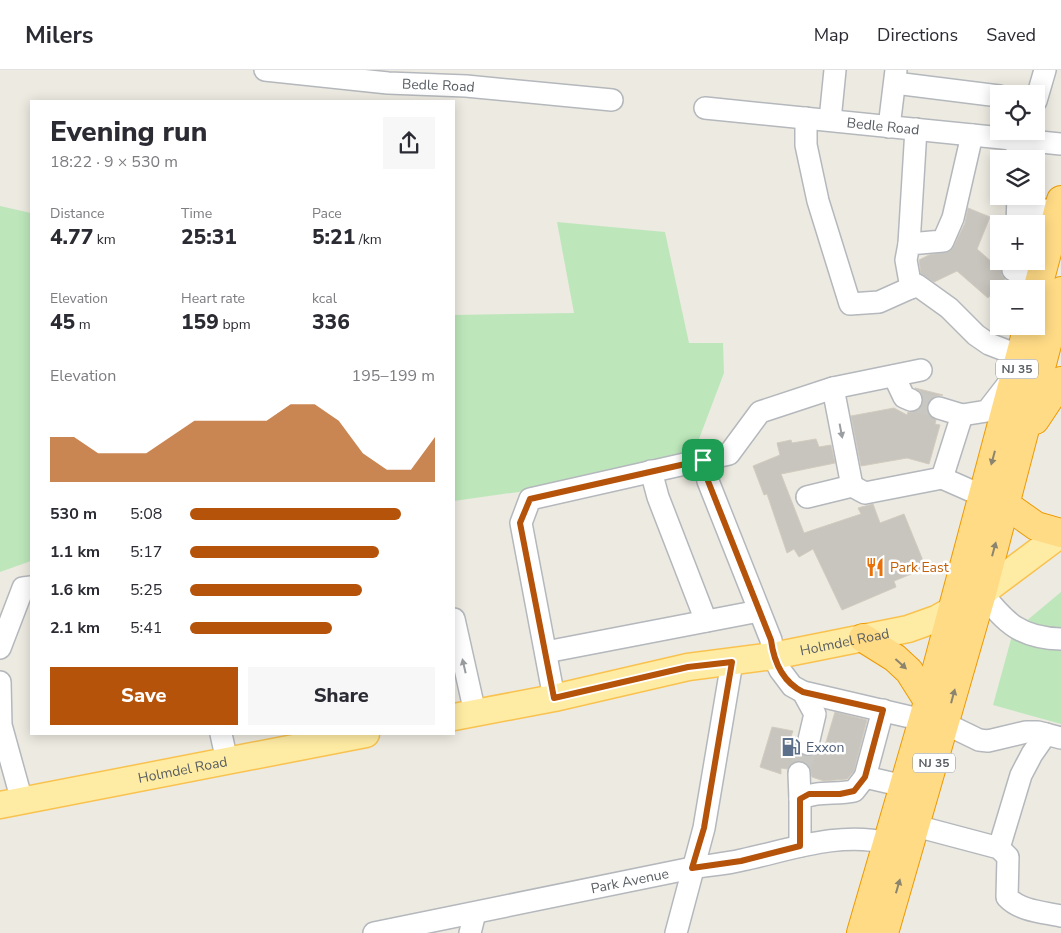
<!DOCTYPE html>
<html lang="en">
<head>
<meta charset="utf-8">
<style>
  body { margin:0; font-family:"Nunito Sans",sans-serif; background:#f7f7f7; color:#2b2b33; height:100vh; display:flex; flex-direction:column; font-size:19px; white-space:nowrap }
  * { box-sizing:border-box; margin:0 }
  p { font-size:16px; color:#7c7c81 }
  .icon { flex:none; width:28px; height:28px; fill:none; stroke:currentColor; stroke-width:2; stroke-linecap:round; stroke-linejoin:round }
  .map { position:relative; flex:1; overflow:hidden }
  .drawer { position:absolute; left:30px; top:30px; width:425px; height:635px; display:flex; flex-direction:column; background:#fff; border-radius:0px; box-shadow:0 2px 12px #0003 }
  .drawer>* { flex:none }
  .fabs { position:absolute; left:990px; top:15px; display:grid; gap:10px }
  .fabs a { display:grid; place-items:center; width:55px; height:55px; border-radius:0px; background:#fff; box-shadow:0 2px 12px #0003; font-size:25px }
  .pin { position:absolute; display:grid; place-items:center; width:42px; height:42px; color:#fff; margin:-21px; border-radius:10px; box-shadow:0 2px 8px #0006 }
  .round { display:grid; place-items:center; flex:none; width:52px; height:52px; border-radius:0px; background:#f7f7f7 }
  .head { display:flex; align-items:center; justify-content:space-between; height:85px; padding:0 20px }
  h1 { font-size:28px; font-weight:800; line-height:38px }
  .figures { display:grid; grid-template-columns:repeat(3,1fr); gap:8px; height:85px; padding:5px 20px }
  .figures div { display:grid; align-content:center }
  .figures b { font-size:21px; font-weight:800 }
  .figures small { font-size:14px; font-weight:400 }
  .figures p { font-size:14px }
  .chart { height:140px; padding:10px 20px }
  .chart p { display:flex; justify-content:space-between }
  .chart svg { width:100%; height:90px; margin-top:5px; fill:#b45309; opacity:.7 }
  .button { display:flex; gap:10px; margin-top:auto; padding:10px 20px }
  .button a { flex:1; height:58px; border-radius:0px; background:#b45309; color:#fff; font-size:20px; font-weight:800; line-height:58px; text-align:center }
  .button a+a { background:#f7f7f7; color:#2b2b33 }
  ul { padding:0 20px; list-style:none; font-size:16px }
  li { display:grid; grid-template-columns:80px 60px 1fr; align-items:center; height:38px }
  li i { height:12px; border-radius:6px; background:#b45309 }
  header { display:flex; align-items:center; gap:30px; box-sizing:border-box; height:70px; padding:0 25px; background:#fff; border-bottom:1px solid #e1e1e2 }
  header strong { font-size:24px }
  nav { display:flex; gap:28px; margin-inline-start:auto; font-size:18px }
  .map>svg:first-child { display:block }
  .green { fill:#bde7bb }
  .building { fill:#c8c5be; stroke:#d2cbbf }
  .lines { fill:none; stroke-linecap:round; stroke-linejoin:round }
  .minor-tunnel { stroke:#c8c7c2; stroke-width:21; stroke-dasharray:21 11; stroke-linecap:butt }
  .minor-casing { stroke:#b4b8bc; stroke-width:24 }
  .major-casing { stroke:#f9c24f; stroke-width:29 }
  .highway-casing { stroke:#ee9a00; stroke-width:30 }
  .minor { stroke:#fff; stroke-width:21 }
  .major { stroke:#ffeca4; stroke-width:26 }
  .highway { stroke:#ffdb86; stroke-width:28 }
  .oneway { fill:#9b9ea1 }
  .oneway2 { fill:#8b846e }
  .route-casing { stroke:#fff; stroke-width:10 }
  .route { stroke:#b45309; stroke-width:6 }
  .labels { text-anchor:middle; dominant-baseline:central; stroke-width:5; stroke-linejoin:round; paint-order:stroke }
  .shield { fill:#fff; stroke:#8b8e92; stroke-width:1 }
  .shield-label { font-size:12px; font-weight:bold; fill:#595e63 }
  .street-label { font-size:14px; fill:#595e63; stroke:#fff }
  .food-label { font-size:14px; fill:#c56008; stroke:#fff; text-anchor:start }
  .service-label { font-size:14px; fill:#4e5e75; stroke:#fff; text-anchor:start }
</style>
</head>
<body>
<header>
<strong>Milers</strong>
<nav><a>Map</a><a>Directions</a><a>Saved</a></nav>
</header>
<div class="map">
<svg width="1061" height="863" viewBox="0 0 1061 863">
  <rect width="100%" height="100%" fill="#edeae1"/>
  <g class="green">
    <polygon points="0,136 31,143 31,491 0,502"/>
    <polygon points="557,152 665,162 689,273 723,273 724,303 688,398 454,431 454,245 574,243"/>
    <polygon points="1061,522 1061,654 993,635 1013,562"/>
  </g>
  <g class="building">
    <polygon points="968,138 990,147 977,179 1001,200 1002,206 1005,209 988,228 957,201 934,212 921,204 919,190 929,185 950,181 954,176 965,153"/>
    <polygon points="915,318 943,325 936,326 931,329 927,335 927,340 930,346 936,350 935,354 940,355 929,394 907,388 861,396 851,346 894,338 907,345 908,342 913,342 918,340 923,334 923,328 921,322"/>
    <polygon points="816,369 819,377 831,375 835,393 781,404 804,463 861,444 858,438 873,434 880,453 904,444 926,498 894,511 896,517 842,540 813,479 799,487 794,479 787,483 767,424 764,425 753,396 780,385 777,373 791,370 792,373"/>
    <polygon points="835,642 867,650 854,701 847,709 824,711 812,707 809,696 804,692 799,691 792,693 787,699 781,698 781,704 760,697 772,657 793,661 790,669 796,671 796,677 799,683 805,686 811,686 817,683 820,678 824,679"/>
  </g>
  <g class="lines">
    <g class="minor-tunnel">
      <polyline points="911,330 939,338"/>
      <polyline points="799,703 808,674"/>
    </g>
    <g class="minor-casing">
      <g id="minor">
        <path id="s1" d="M265 0 388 13 466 16 612 30"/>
        <polyline points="895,13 999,26"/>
        <polyline points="1036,31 1045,0"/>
        <path id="s2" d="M705 38 1061 74"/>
        <polyline points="806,48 806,75 818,131 850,234 879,232 917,215 949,238 976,265 989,274 1020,286"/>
        <polyline points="830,50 835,0"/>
        <polyline points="889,57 896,0"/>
        <polyline points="1017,70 1017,89"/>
        <polyline points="1018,134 1058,143"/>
        <polyline points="1017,154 1018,126"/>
        <polyline points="909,174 916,59"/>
        <polyline points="1014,191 1013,200 1040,211"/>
        <polyline points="911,218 906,190 909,174 943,171 953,148 972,65"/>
        <polyline points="894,306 904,327 911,330"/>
        <polyline points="833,318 852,416"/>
        <polyline points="939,338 962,345 987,341 1011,310"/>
        <polyline points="703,390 708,411 771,570 773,586 780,600 792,616 803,622 923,650"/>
        <polyline points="651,401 658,427 706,551"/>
        <polyline points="942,408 983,426"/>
        <polyline points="807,427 852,416 865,423 942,408 962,345"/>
        <path d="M982 523C1006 553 1020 568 1061 569"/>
        <polyline points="454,549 475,643"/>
        <polyline points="0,578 23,518 31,517"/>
        <polyline points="546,582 759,541"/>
        <polyline points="0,612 1,655 22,731"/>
        <polyline points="803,622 815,644 808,674"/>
        <polyline points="554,628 521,453 530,429 729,384 760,342 833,318 921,300"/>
        <polyline points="883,640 865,707 904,716"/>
        <polyline points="946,654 979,670 988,671 1026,662 1038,662 1061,668"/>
        <polyline points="221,664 227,691"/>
        <polyline points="799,703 800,729"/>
        <path d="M916 756 999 778 1008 787 1007 827C1020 841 1043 842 1061 846"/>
        <path d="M800 776V729C817 720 836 725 854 721L865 707"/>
        <polyline points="999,778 1021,705 1032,684 1046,664"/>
        <path id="s3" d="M374 863 692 798C709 795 726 794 742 790 790 780 838 761 888 773"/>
        <polyline points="470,863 475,843"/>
        <polyline points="676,863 704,758 732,592"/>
      </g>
    </g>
    <g class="major-casing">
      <g id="major">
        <path id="s4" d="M454 647 554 628 688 597 773 586 908 559 936 549 982 523 1061 464"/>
        <path id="s5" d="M0 735 366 664"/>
      </g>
    </g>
    <g class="highway-casing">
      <g id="highway">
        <polyline points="1036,224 1061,130"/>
        <polyline points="1035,350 1061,311"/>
        <polyline points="1005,434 1036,456 1061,463"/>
        <polyline points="863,568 895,588 909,601 928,631"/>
        <polyline points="861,863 923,650 1028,256"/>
        <polyline points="884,863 982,523 1061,221"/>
      </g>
    </g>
    <use href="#minor" class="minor"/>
    <use href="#major" class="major"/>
    <use href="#highway" class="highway"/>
  </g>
  <defs><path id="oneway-solid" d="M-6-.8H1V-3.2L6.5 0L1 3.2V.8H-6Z" transform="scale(1.25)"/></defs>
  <g class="oneway">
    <use href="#oneway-solid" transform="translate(841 361) rotate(79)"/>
    <use href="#oneway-solid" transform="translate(464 596) rotate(-103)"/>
  </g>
  <g class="oneway2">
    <use href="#oneway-solid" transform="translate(993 388) rotate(105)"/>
    <use href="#oneway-solid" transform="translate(994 479) rotate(-75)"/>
    <use href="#oneway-solid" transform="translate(901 594) rotate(42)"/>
    <use href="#oneway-solid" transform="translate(953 626) rotate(-75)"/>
    <use href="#oneway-solid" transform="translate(898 816) rotate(-74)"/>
  </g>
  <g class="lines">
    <g class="route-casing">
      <path id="route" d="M703 390 708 411 771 570C774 593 783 612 803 622L883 640 865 707 854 721 840 724H809L800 729V776L741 791 692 798 704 758 732 592 688 597 554 628 520 453 530 429Z"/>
    </g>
    <use href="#route" class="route"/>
  </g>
  <defs>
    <g id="restaurant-bare" transform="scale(1.5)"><path d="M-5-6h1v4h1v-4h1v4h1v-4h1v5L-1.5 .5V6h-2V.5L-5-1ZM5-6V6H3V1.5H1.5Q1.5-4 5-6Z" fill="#e8710a" stroke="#fff" stroke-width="2.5" paint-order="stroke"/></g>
    <g id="fuel-bare" transform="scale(1.5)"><path d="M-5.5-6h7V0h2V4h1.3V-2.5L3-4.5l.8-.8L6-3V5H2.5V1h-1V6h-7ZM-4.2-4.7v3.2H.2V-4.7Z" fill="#5c6f8a" stroke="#fff" stroke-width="2.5" paint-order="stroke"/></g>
  </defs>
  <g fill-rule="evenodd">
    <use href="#restaurant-bare" x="875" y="497"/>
    <use href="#fuel-bare" x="791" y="677"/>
  </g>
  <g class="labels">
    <g class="shield">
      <rect x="996" y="289.5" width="42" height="19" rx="4"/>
      <rect x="913" y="683.5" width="42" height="19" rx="4"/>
    </g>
    <g class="shield-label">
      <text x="1017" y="299">NJ 35</text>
      <text x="934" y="693">NJ 35</text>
    </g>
    <g class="street-label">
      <text stroke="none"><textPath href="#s1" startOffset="174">Bedle Road</textPath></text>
      <text stroke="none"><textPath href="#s2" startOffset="179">Bedle Road</textPath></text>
      <text stroke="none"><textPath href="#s4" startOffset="398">Holmdel Road</textPath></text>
      <text stroke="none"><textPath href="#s5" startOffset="186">Holmdel Road</textPath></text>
      <text stroke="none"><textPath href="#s3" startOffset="261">Park Avenue</textPath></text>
    </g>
    <g class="food-label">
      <text x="890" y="497">Park East</text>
    </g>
    <g class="service-label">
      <text x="806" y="677">Exxon</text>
    </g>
  </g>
</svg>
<div class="fabs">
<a><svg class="icon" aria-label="locate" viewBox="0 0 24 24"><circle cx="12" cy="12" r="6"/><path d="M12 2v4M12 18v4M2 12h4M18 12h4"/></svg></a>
<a><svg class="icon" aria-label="layers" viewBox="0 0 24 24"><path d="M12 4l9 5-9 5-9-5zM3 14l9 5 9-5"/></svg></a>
<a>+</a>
<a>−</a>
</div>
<div class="pin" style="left:703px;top:390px;background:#1e9e55"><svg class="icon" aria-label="arrive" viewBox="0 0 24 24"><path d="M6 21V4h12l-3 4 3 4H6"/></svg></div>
<section class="drawer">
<div class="head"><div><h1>Evening run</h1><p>18:22 · 9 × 530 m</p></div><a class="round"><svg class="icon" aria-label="share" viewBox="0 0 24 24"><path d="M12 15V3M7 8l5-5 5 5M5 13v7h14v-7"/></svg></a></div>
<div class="figures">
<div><p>Distance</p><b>4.77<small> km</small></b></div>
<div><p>Time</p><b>25:31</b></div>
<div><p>Pace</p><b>5:21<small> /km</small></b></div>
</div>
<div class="figures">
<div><p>Elevation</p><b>45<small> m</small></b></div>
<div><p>Heart rate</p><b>159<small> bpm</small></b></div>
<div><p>kcal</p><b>336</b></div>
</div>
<div class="chart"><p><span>Elevation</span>195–199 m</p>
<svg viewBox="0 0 160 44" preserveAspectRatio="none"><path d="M0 44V22L10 22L20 30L30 30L40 30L50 22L60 14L70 14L80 14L90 14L100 6L110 6L120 14L130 30L140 38L150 38L160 22V44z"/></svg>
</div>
<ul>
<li><b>530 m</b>5:08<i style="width:86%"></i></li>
<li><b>1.1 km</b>5:17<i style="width:77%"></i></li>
<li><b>1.6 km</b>5:25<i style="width:70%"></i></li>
<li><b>2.1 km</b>5:41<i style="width:58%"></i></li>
</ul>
<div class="button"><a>Save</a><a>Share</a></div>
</section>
</div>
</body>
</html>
